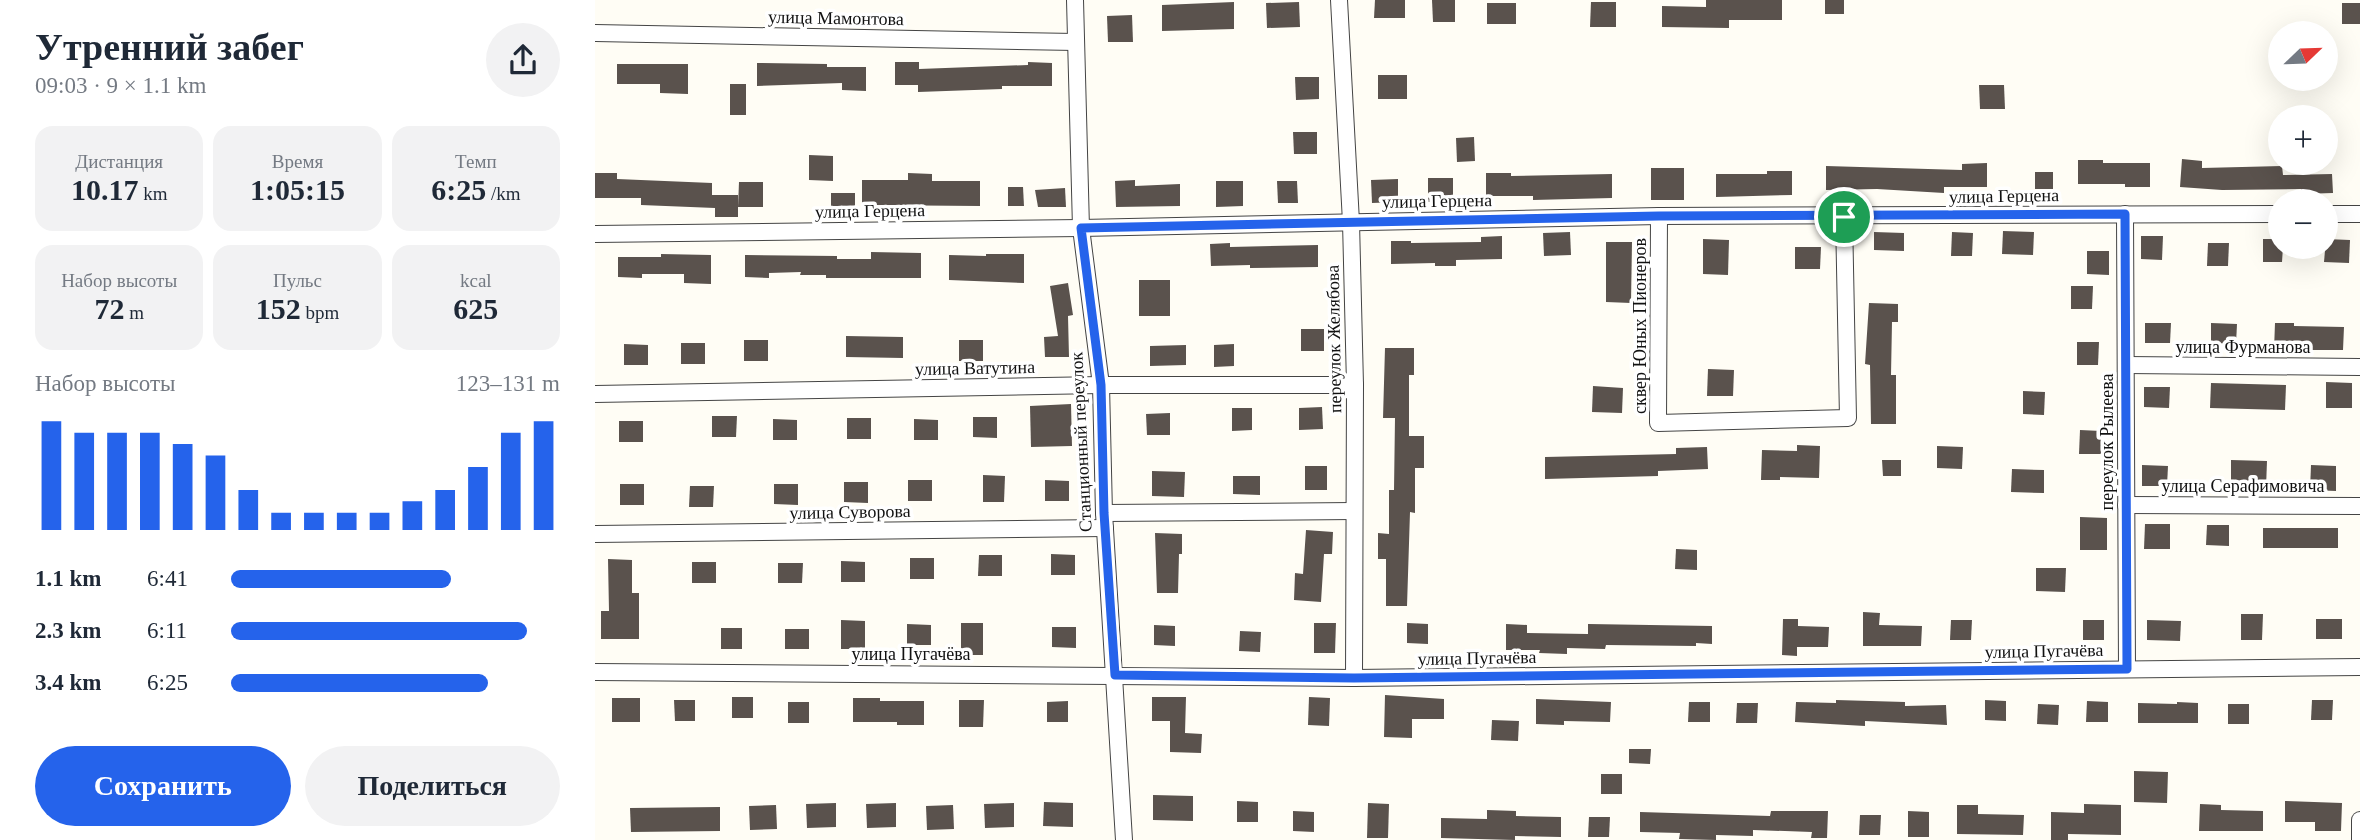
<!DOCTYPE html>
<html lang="ru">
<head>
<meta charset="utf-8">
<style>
  body { margin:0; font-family:"Times New Roman",serif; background:#f2f2f3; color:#1f2937; height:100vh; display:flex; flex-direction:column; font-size:26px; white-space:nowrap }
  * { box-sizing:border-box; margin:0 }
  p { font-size:23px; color:#747a83 }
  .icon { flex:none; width:38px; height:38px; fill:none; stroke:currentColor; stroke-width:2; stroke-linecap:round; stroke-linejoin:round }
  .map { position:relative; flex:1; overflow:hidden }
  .details { display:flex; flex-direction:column; background:#fff; width:595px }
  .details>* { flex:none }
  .needle { width:46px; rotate:67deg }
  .tools { position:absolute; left:1673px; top:21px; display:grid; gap:14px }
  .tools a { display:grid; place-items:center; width:70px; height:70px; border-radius:50%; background:#fff; box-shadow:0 7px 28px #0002; font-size:35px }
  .pin { position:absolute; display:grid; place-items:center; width:60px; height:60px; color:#fff; margin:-30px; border:4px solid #fff; border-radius:50%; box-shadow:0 2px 7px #0007 }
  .round { display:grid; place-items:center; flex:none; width:74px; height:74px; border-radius:37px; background:#f2f2f3 }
  .headline { display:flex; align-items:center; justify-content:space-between; height:119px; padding:0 35px }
  h1 { font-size:38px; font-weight:700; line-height:52px }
  .stats { display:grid; grid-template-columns:repeat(3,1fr); gap:10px; height:119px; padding:7px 35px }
  .stats div { display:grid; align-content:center; border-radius:18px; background:#f2f2f3; text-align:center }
  .stats b { font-size:30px; font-weight:700 }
  .stats small { font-size:19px; font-weight:400 }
  .stats p { font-size:19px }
  .chart { height:196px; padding:14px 35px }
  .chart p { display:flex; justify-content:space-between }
  .chart svg { width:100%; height:126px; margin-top:7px; stroke:#2563eb; stroke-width:6 }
  .cta { display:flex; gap:14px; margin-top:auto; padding:14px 35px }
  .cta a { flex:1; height:80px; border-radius:42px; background:#2563eb; color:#fff; font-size:28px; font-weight:700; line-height:80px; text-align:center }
  .cta a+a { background:#f2f2f3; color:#1f2937 }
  ul { padding:0 35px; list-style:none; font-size:23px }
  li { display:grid; grid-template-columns:112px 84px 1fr; align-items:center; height:52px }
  li i { height:18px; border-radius:9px; background:#2563eb }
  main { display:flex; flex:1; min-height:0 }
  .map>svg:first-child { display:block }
  .building { fill:#5a524d }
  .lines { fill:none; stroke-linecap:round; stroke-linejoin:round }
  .minor-casing { stroke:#444; stroke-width:18 }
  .minor { stroke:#fff; stroke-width:16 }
  .route-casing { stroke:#fff; stroke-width:14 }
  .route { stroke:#2563eb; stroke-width:9 }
  .labels { text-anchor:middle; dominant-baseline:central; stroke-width:7; stroke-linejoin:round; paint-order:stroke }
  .street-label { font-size:18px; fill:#111; stroke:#fff }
</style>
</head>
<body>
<main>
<section class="details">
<div class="headline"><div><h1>Утренний забег</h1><p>09:03 · 9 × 1.1 km</p></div><a class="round"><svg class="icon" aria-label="share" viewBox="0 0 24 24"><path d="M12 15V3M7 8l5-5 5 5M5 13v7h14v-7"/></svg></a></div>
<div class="stats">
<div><p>Дистанция</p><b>10.17<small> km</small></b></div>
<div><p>Время</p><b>1:05:15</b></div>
<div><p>Темп</p><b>6:25<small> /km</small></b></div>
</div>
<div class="stats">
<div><p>Набор высоты</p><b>72<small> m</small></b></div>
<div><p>Пульс</p><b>152<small> bpm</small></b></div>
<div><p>kcal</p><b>625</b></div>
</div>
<div class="chart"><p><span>Набор высоты</span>123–131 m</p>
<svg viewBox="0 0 160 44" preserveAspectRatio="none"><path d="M5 44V6M15 44V10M25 44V10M35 44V10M45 44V14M55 44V18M65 44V30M75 44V38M85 44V38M95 44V38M105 44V38M115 44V34M125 44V30M135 44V22M145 44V10M155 44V6"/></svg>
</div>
<ul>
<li><b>1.1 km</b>6:41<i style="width:67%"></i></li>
<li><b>2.3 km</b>6:11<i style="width:90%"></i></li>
<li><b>3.4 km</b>6:25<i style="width:78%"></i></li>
</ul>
<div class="cta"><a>Сохранить</a><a>Поделиться</a></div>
</section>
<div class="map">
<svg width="1765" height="840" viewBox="0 0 1765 840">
  <rect width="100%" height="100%" fill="#fffdf5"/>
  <g class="building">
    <polygon points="780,0 810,0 810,18 779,18"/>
    <polygon points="837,0 860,0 860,22 838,22"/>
    <polygon points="1111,0 1187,0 1187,20 1134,20 1134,28 1067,27 1067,6 1111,7"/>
    <rect x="1230" y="0" width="19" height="14"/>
    <polygon points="639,2 639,29 567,31 567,5"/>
    <polygon points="704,2 705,27 672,28 671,3"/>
    <polygon points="996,2 1021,2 1021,27 995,27"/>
    <rect x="892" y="3" width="29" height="21"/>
    <rect x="1747" y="3" width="18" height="21"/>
    <polygon points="537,15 538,42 513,42 512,16"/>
    <polygon points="300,62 324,62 324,69 433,65 433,62 457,63 457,86 407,86 407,89 323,92 323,85 300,85"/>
    <polygon points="162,63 232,64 232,67 271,67 271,91 247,90 247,83 162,86"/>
    <polygon points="22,64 93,64 93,94 65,93 65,84 22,84"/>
    <rect x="783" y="75" width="29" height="24"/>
    <polygon points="700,77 724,77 724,99 701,100"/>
    <rect x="135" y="84" width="16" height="31"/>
    <polygon points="1384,85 1409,85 1410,109 1385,109"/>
    <polygon points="698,132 722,132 722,154 699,154"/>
    <polygon points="879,137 880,161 862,162 861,138"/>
    <polygon points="214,155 238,156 238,181 214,180"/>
    <polygon points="1587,159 1607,161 1607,168 1687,166 1688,175 1737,174 1738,193 1706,194 1706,189 1627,190 1585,187"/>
    <polygon points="1483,160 1508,160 1508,163 1555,163 1555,187 1530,187 1530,184 1483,184"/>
    <polygon points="1392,163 1392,187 1349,187 1349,193 1282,189 1231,190 1231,166 1367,170 1367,164"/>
    <rect x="1056" y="168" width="33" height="32"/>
    <polygon points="1172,171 1197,171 1197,195 1121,197 1121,174 1172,174"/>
    <rect x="1440" y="172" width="18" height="17"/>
    <polygon points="0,173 22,173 22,179 117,183 117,195 143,195 143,217 120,217 120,208 46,205 46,198 0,198"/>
    <polygon points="313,173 337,174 337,181 385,181 385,206 267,205 267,180 313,180"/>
    <polygon points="891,173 916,173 916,176 1017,174 1017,198 938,200 938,196 891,196"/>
    <rect x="833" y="178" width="25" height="24"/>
    <polygon points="803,179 803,202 777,203 776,180"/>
    <polygon points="540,180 540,186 585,184 585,206 521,207 520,181"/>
    <polygon points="621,181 648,181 648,206 621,207"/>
    <polygon points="682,181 702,181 703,203 683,203"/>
    <polygon points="144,182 168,182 168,207 143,207"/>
    <polygon points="413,187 428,187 429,206 413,206"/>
    <polygon points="470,188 471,207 443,207 440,190"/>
    <rect x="236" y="193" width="24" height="22"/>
    <polygon points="1408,231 1439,232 1438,255 1407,254"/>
    <polygon points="975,232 976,255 949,256 948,233"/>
    <polygon points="1279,232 1309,233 1309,251 1279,250"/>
    <polygon points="1357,232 1378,233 1377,256 1356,256"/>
    <polygon points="907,236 907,259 861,260 861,266 840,266 840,263 796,264 796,241 816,241 816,243 886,242 886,237"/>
    <polygon points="1546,236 1568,236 1567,260 1546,259"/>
    <polygon points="1108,239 1134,240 1133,275 1108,274"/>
    <polygon points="1668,239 1685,239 1685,247 1688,247 1687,262 1668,262"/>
    <polygon points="1731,239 1755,240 1754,263 1729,262"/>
    <polygon points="1011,242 1037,242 1036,303 1011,302"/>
    <polygon points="635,243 635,247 723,245 723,267 655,268 655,265 616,266 615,244"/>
    <polygon points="1613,243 1634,243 1633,266 1612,266"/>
    <polygon points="1200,247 1226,247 1225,269 1200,269"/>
    <polygon points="1492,251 1514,251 1514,275 1492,274"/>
    <polygon points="276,252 326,253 326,278 231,278 231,275 205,275 206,272 174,273 174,278 150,277 150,255 242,256 242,259 276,259"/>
    <polygon points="66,254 116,255 116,284 89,283 89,274 47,274 47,278 23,277 23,257 66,257"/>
    <polygon points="391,254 429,254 429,283 354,280 354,255 391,256"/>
    <rect x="544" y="280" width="31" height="36"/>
    <polygon points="473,283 478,315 473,316 474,357 450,357 449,337 463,336 455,286"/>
    <polygon points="1476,286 1498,286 1497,309 1476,309"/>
    <polygon points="1274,303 1303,304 1303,322 1297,322 1296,375 1301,375 1301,424 1276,424 1275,365 1270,364"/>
    <polygon points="1550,323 1576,323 1575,343 1550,343"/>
    <polygon points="1616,323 1642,324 1641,344 1616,343"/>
    <polygon points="1680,323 1699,323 1699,326 1749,327 1748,350 1679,350"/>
    <rect x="706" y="329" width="23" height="22"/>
    <polygon points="251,336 308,337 308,358 251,357"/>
    <rect x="149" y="340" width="24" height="21"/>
    <rect x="364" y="340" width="24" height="21"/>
    <polygon points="1482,342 1504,342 1503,365 1482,365"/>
    <rect x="86" y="343" width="24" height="21"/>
    <polygon points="29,344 53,345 53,365 29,365"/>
    <polygon points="639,344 639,366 619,367 619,345"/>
    <polygon points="591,345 591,365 555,366 555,346"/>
    <polygon points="790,348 819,348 819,375 814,375 814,436 829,436 829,468 820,468 820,513 815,512 812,606 791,606 791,559 783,559 783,533 794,534 794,490 799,490 800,418 788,418"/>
    <polygon points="1113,369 1139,370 1138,396 1112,396"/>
    <polygon points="1731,382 1757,383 1757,408 1731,408"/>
    <polygon points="1616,383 1691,385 1690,410 1615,408"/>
    <polygon points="998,386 1028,388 1027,413 997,412"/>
    <polygon points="1549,387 1575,387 1574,408 1549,407"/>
    <polygon points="1428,391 1450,392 1449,415 1428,414"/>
    <polygon points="476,404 477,446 436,447 435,406"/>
    <polygon points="727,407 728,429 704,430 704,408"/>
    <polygon points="637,408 657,408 657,430 637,431"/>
    <polygon points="575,413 575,435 552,435 551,414"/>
    <polygon points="117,416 142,416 141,437 117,437"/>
    <polygon points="378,417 402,417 402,438 378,437"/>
    <rect x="252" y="418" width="24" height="21"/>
    <polygon points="178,419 202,420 202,440 178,440"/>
    <polygon points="319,419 343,420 343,440 319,440"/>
    <rect x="24" y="421" width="24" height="21"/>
    <polygon points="1485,430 1506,431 1506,454 1484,454"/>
    <polygon points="1202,445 1225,446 1224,478 1185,477 1185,480 1166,480 1167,450 1202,451"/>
    <polygon points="1342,446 1368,447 1367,469 1342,468"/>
    <polygon points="1112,447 1113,469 1063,471 1063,476 950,479 950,457 1081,454 1081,448"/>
    <polygon points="1287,460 1306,460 1306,476 1288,476"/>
    <polygon points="1636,460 1672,461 1671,488 1636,487"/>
    <polygon points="1547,465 1573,466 1572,486 1547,486"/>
    <polygon points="1716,465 1741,466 1741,491 1715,490"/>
    <rect x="710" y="466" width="22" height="24"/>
    <polygon points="1417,469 1449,470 1449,493 1416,492"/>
    <polygon points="557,471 590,472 589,497 557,496"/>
    <polygon points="388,475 410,476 409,502 388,502"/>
    <polygon points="638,476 665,476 665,495 638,494"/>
    <rect x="313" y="480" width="24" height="21"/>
    <polygon points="450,480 474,481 474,501 450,501"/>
    <polygon points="249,482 273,482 273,503 249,502"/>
    <rect x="25" y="484" width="24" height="21"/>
    <polygon points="179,484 203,484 203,505 179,504"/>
    <polygon points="95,486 119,486 118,507 94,507"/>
    <polygon points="1485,517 1512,518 1512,550 1485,550"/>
    <polygon points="1550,524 1575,524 1575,549 1549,549"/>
    <polygon points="1612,525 1634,525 1634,546 1611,545"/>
    <rect x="1668" y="528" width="75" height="20"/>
    <polygon points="711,530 738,532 737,554 729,554 726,602 699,600 700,573 708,574"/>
    <polygon points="560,533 587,534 587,554 584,554 583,593 562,593"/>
    <polygon points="1081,549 1102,550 1102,570 1080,569"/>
    <polygon points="456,554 480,555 480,575 456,575"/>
    <polygon points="384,555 407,555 407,576 383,576"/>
    <rect x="315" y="558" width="24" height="21"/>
    <polygon points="13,559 37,560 37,593 44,593 44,639 6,639 6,611 14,611"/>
    <polygon points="246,561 270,562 270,582 246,582"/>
    <rect x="97" y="562" width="24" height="21"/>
    <polygon points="183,563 208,563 207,583 183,583"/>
    <polygon points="1441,568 1471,568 1470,592 1441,591"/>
    <polygon points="1268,612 1285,613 1284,625 1327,626 1326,646 1268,646"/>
    <polygon points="1646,614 1668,614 1667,640 1646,640"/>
    <polygon points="1188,619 1203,619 1203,626 1234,627 1233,647 1202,647 1202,656 1187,655"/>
    <rect x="1721" y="619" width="26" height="20"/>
    <polygon points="246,620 270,621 270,649 246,649"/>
    <polygon points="1356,620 1377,620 1376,640 1355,640"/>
    <rect x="1488" y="620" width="21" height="20"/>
    <polygon points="1552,620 1586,621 1585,641 1552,640"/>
    <rect x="366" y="623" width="22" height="32"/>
    <polygon points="719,623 741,623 740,653 719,653"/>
    <polygon points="812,623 833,624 833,644 812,643"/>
    <polygon points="312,624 336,625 336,645 312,645"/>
    <polygon points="911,624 932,625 932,633 993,634 993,624 1117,626 1117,644 1101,643 1101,646 1011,645 1010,649 972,648 972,654 944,653 945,650 911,650"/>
    <polygon points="559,625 580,626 580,646 559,645"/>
    <polygon points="457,627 481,627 481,648 457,647"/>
    <rect x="126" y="628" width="21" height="21"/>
    <rect x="190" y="629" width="24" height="20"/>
    <polygon points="645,631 666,632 665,652 644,651"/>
    <polygon points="790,695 849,699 849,719 817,719 817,738 789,737"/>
    <rect x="137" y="697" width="21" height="21"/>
    <polygon points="557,697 591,697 590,733 607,734 606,753 575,752 575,721 557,721"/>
    <polygon points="714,697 735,698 734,726 713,725"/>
    <rect x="17" y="698" width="28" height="24"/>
    <polygon points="258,698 285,698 285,701 329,701 329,725 302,725 302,722 258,722"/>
    <polygon points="941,699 1016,702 1015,722 969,721 969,725 941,724"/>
    <polygon points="79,700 100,700 100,721 80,721"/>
    <polygon points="364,700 389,700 388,727 364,727"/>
    <polygon points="1241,700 1310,702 1310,706 1351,705 1352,725 1270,721 1270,726 1200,722 1201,702 1241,703"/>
    <polygon points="1390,700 1411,701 1411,721 1390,720"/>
    <polygon points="1717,700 1738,700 1737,720 1716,720"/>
    <polygon points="473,701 473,722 452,722 452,702"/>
    <polygon points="1492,701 1513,702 1513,722 1491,722"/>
    <rect x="193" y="702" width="21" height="21"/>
    <polygon points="1094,702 1115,702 1115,722 1093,722"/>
    <polygon points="1582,702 1603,703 1603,723 1543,723 1543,703 1582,704"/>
    <polygon points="1142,703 1163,703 1162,723 1141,723"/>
    <polygon points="1443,704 1464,705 1463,725 1442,724"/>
    <rect x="1633" y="704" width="21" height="20"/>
    <polygon points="897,720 924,721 923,741 896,740"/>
    <polygon points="1034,749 1056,749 1055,764 1034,763"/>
    <polygon points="1539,771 1573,772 1572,803 1539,802"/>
    <rect x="1006" y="774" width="21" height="20"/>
    <polygon points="558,795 598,796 598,821 558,820"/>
    <polygon points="642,801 663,802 663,822 642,822"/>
    <polygon points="1690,801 1747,803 1746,831 1720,831 1720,822 1690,822"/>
    <polygon points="449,802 478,803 478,827 448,826"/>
    <polygon points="241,803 241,827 212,828 211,804"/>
    <polygon points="301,803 301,827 272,828 271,804"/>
    <polygon points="419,803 419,827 390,828 389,804"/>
    <polygon points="773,803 794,804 793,838 772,838"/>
    <polygon points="1489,804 1526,805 1526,835 1473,834 1473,840 1456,840 1456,812 1489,813"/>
    <polygon points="1605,804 1626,805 1626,810 1668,811 1668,831 1604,831"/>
    <polygon points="181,805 182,829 155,830 154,806"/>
    <polygon points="358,805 359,829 332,830 331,806"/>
    <polygon points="1362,805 1383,805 1383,814 1429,815 1428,835 1362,834"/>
    <polygon points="125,807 125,831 36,832 35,808"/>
    <polygon points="892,810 921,811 921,816 966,817 966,837 920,836 920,840 846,838 846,818 892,819"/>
    <polygon points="698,811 719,812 719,832 698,831"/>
    <polygon points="1176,811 1233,811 1232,838 1216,838 1217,832 1158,830 1158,836 1121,835 1121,840 1084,839 1085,833 1045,832 1045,812 1175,816"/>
    <polygon points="1313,811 1334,812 1334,837 1313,837"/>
    <polygon points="1265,815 1286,815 1285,835 1264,835"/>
    <polygon points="994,817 1015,817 1014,837 993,837"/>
  </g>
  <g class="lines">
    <g class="minor-casing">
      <g id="minor">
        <polyline points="480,0 486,228 506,385 509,513 529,840"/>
        <polyline points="744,0 756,222 760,385 759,678"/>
        <polyline points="0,33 481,42"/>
        <polyline points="1530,214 1532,669"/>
        <polyline points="1731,214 1765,214"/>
        <polyline points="1064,216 1063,423 1253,418 1249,217"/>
        <polyline points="0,234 486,228 1064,216 1685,214"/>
        <polyline points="1531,365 1765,367"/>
        <polyline points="0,394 506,385 760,385"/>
        <polyline points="1531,505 1765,506"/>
        <polyline points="509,513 759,511"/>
        <polyline points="0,534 510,528"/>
        <polyline points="0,672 759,678 1765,667"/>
        <polyline points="1765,840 1765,820"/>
      </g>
    </g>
    <use href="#minor" class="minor"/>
  </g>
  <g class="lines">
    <g class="route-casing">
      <polygon id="route" points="1530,214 1532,669 759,678 520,675 509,513 506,385 486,228 1064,216"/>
    </g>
    <use href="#route" class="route"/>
  </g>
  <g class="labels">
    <g class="street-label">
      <text transform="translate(241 18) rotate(1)">улица Мамонтова</text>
      <text transform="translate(1409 196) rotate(-1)">улица Герцена</text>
      <text transform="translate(842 201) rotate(-1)">улица Герцена</text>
      <text transform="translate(275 211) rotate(-1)">улица Герцена</text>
      <text transform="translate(1045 326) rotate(-90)">сквер Юных Пионеров</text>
      <text transform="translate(739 339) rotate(-91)">переулок Желябова</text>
      <text x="1648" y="347">улица Фурманова</text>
      <text transform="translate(380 368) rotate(-1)">улица Ватутина</text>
      <text transform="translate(486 442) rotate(-93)">Станционный переулок</text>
      <text transform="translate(1512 442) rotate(-90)">переулок Рылеева</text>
      <text x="1648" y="486">улица Серафимовича</text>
      <text transform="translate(255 512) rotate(-1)">улица Суворова</text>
      <text transform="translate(1449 651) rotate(-1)">улица Пугачёва</text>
      <text x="316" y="654">улица Пугачёва</text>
      <text transform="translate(882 658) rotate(-1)">улица Пугачёва</text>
    </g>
  </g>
</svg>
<div class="tools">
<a><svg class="needle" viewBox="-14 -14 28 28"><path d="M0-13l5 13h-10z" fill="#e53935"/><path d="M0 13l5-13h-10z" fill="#747a83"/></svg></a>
<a>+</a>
<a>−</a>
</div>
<div class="pin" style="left:1249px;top:217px;background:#1e9e55"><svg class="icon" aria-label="arrive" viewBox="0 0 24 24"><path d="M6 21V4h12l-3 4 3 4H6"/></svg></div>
</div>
</main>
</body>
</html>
